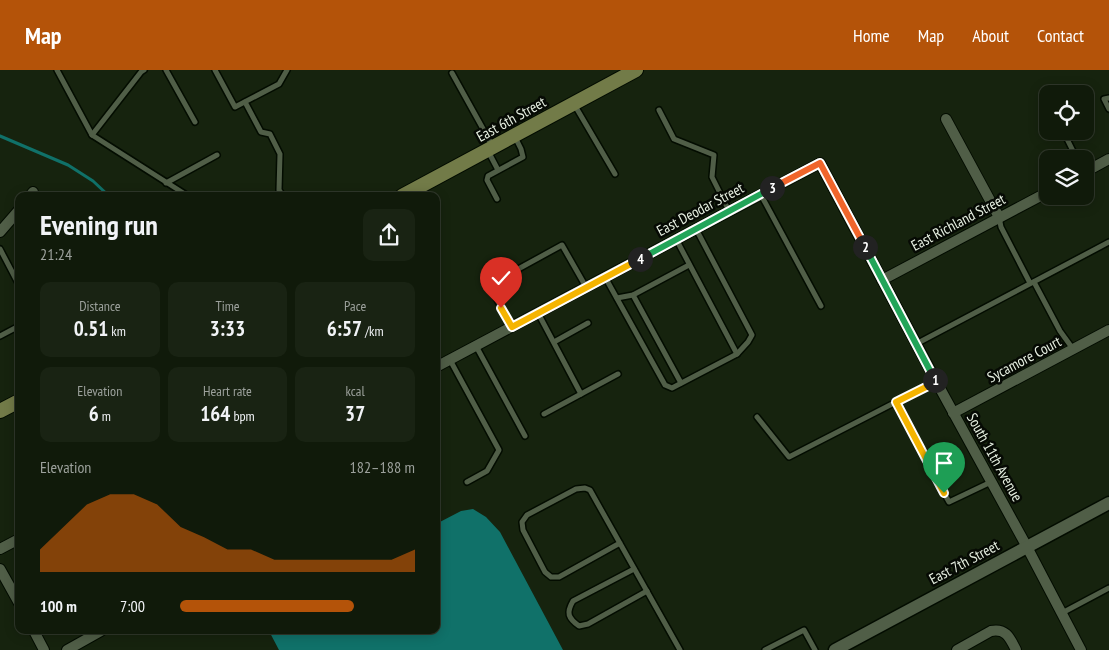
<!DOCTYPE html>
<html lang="en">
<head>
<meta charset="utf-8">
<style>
  body { margin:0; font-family:"PT Sans Narrow",sans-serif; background:#192313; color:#f1f3f6; height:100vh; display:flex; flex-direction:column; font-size:19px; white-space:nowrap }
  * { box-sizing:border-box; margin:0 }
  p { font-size:16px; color:#9ca19c }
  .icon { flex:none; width:28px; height:28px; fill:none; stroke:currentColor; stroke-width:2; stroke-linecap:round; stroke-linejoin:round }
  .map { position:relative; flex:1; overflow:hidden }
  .side { position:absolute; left:15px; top:122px; width:425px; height:442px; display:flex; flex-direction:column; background:#101a0a; border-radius:10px; box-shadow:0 2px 12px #0003,0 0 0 1px #30382b }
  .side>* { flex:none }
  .tools { position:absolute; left:1039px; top:15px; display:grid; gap:10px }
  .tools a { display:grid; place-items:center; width:55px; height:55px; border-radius:10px; background:#101a0a; box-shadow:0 2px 12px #0003,0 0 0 1px #30382b; font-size:25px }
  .pin { position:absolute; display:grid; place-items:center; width:42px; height:42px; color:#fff; margin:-51px -21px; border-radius:50% 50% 50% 0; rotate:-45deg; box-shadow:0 0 5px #0007 }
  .pin .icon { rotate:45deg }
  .km { position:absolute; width:25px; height:25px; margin:-12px; border-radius:50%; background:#222; color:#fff; font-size:14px; line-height:25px; text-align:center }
  .round { display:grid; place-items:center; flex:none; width:52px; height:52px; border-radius:10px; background:#192313 }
  .summary { display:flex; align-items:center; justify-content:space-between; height:85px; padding:0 25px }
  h1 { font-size:28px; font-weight:700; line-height:38px }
  .stats { display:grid; grid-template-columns:repeat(3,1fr); gap:8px; height:85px; padding:5px 25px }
  .stats div { display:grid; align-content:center; border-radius:10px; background:#192313; text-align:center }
  .stats b { font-size:21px; font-weight:700 }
  .stats small { font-size:14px; font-weight:400 }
  .stats p { font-size:14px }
  .chart { height:140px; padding:10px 25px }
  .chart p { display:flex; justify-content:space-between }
  .chart svg { width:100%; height:90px; margin-top:5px; fill:#b45309; opacity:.7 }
  ul { padding:0 25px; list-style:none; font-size:16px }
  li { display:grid; grid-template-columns:80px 60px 1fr; align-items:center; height:38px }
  li i { height:12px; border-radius:6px; background:#b45309 }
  header { display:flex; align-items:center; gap:30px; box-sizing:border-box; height:70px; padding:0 25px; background:#b45309; color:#fff }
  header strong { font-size:24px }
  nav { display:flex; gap:28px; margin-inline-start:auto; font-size:18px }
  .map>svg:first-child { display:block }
  .water { fill:#107169 }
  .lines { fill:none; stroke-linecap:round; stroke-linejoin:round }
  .stream { stroke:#107169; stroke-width:3 }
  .service-casing { stroke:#030c00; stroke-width:8 }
  .minor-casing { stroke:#030c00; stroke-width:12 }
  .tertiary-casing { stroke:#030c00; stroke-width:15 }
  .secondary-casing { stroke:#030c00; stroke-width:16 }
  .service { stroke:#505e47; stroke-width:5 }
  .minor { stroke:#505e47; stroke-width:10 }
  .tertiary { stroke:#505e47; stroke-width:12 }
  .secondary { stroke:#727b48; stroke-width:14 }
  .split-1-casing { stroke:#fff; stroke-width:10 }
  .split-2-casing { stroke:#fff; stroke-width:10 }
  .split-3-casing { stroke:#fff; stroke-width:10 }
  .split-4-casing { stroke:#fff; stroke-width:10 }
  .split-5-casing { stroke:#fff; stroke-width:10 }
  .split-1 { stroke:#f5b400; stroke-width:6 }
  .split-2 { stroke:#22a559; stroke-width:6 }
  .split-3 { stroke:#f0652b; stroke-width:6 }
  .split-4 { stroke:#22a559; stroke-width:6 }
  .split-5 { stroke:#f5b400; stroke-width:6 }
  .labels { text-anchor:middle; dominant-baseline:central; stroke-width:5; stroke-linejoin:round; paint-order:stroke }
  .street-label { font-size:15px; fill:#e7f0e2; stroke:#060a04 }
</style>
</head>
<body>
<header>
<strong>Map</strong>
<nav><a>Home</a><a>Map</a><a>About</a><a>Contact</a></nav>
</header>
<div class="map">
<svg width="1109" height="580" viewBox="0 0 1109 580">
  <rect width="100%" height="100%" fill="#16230e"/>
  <polygon class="water" points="473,439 486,447 500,462 563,580 279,580 269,561 436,561 436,454 461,441"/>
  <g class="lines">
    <polyline class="stream" points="0,66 68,95 93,111 109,126"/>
    <g class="service-casing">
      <g id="service">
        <polyline points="57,0 92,65 188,126"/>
        <polyline points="166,0 195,52"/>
        <polyline points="215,0 235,37 279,14 287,0"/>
        <polyline points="452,3 492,75"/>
        <polyline points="1109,28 1104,29 1109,39"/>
        <polyline points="245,32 261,62 270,64 280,84 279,120 283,126"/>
        <polyline points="574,34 615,104"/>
        <polyline points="659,40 674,69 714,85 712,107 729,141"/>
        <polyline points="1063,61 1077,89"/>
        <polyline points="92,65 141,2 144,0"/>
        <polyline points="488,81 498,100"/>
        <polyline points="166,113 217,85"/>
        <polyline points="761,125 821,236"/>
        <polyline points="497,129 487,110 488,106 523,87 521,79 515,67"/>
        <polyline points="999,147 1001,157 1030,213"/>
        <polyline points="676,169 737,284"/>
        <polyline points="0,179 19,215"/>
        <polyline points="605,207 665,315 672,318 737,284 748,272 752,265 696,159"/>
        <polyline points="1034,212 1060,261 1073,279"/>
        <polyline points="633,225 681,313"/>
        <polyline points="617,228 633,225 689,195"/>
        <polyline points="538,243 581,324"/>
        <polyline points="512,257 489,215 562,175 586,217"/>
        <polyline points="0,266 19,256"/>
        <polyline points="554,272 588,253"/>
        <polyline points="916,274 1109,172"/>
        <polyline points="476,276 525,366"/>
        <polyline points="450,290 499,380 487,401 467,412"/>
        <polyline points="936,311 896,332 944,423 949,432 991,412"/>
        <polyline points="544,344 618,304"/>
        <polyline points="757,347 789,387 896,332"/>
        <polyline points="620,473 559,507 551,507 545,502 523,460 522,452 527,445 576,419 585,418 590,420 680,580"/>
        <path d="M634 499 573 531C566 543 568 548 579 556L588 554 647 521"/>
        <polyline points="1062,543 1109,518"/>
        <polyline points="765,580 804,560 815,580"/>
      </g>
    </g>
    <g class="minor-casing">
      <g id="minor">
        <polyline points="946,49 999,147"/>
        <polyline points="1085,102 1109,89"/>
        <polyline points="30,126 33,122"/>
        <polyline points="0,162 19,140"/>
        <polyline points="882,210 1048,122"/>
        <polyline points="436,297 820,93 936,311 1027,477 1081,580"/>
        <polyline points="953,343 1109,260"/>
        <polyline points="0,479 19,469"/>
        <polyline points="0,499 19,533"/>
        <polyline points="34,561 44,580"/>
        <polyline points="67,580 101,561"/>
        <path d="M957 580 991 561C1006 558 1010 568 1016 580"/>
      </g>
    </g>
    <g class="tertiary-casing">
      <polyline id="tertiary" points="835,580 1109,433"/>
    </g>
    <g class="secondary-casing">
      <g id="secondary">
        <polyline points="402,126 636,0"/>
        <polyline points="0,341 19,331"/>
      </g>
    </g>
    <use href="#service" class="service"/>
    <use href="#minor" class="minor"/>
    <use href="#tertiary" class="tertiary"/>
    <use href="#secondary" class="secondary"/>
  </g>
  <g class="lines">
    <g class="split-1-casing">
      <polyline id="split-1" points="935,310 936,312 896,332 944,423"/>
    </g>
    <g class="split-2-casing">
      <polyline id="split-2" points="865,177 935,310"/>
    </g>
    <g class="split-3-casing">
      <polyline id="split-3" points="772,118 820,93 865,177"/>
    </g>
    <g class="split-4-casing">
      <polyline id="split-4" points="640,189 772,118"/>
    </g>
    <g class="split-5-casing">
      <polyline id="split-5" points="501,238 512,257 640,189"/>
    </g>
    <use href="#split-1" class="split-1"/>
    <use href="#split-2" class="split-2"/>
    <use href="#split-3" class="split-3"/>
    <use href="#split-4" class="split-4"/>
    <use href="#split-5" class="split-5"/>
  </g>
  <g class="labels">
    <g class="street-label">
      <text transform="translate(511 49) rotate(-29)">East 6th Street</text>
      <text transform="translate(700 139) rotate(-28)">East Deodar Street</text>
      <text transform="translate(958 152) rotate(-28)">East Richland Street</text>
      <text transform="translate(1024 289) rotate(-28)">Sycamore Court</text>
      <text transform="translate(995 387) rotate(61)">South 11th Avenue</text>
      <text transform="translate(964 492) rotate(-28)">East 7th Street</text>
    </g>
  </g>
</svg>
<div class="tools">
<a><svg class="icon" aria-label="locate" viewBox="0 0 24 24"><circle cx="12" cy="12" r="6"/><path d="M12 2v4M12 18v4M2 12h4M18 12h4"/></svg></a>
<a><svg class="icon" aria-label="layers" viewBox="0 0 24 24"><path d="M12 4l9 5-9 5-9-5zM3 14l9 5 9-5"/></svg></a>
</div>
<div class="pin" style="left:944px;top:423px;background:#1e9e55"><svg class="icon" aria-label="arrive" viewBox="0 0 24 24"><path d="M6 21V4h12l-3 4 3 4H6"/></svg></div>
<div class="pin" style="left:501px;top:238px;background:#d93025"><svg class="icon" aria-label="check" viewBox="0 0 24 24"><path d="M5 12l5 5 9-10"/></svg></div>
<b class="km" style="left:935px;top:310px">1</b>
<b class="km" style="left:865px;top:177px">2</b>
<b class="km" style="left:772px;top:118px">3</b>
<b class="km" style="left:640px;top:189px">4</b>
<section class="side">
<div class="summary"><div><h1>Evening run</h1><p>21:24</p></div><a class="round"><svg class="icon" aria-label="share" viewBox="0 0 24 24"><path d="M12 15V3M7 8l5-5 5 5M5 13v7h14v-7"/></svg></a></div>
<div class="stats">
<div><p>Distance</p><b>0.51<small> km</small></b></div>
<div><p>Time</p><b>3:33</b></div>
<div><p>Pace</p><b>6:57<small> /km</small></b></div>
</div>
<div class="stats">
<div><p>Elevation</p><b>6<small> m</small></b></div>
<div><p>Heart rate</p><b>164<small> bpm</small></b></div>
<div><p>kcal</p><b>37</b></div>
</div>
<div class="chart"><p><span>Elevation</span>182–188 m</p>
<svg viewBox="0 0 160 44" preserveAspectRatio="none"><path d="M0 44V33L10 22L20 11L30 6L40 6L50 11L60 22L70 27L80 33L90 33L100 38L110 38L120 38L130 38L140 38L150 38L160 33V44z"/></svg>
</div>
<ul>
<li><b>100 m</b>7:00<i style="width:74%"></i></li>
</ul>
</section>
</div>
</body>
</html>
